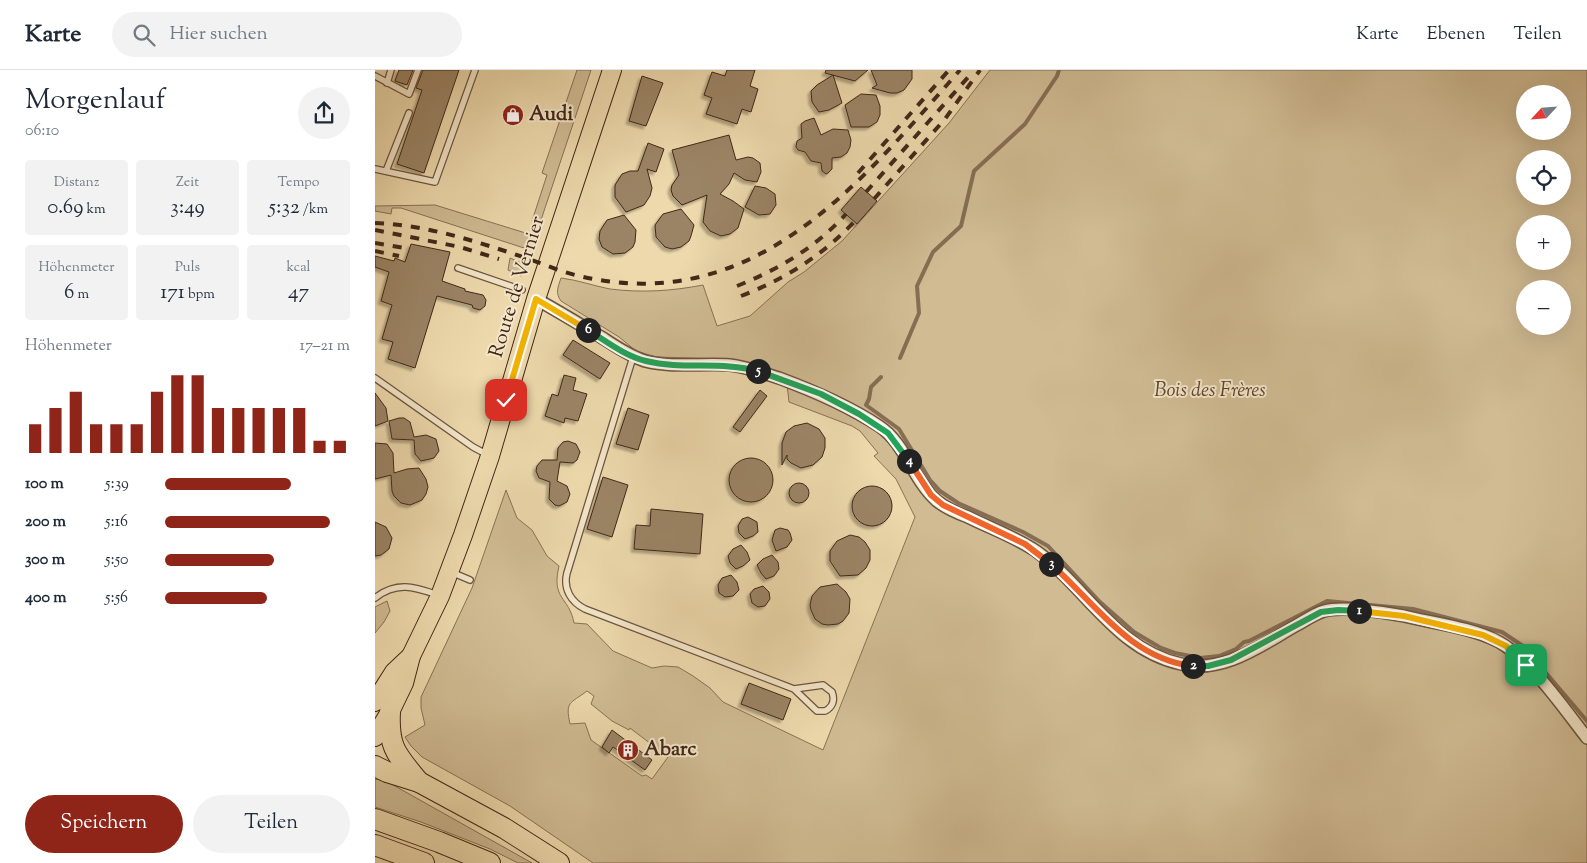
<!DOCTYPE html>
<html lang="de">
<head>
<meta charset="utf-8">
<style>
  body { margin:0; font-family:"Sorts Mill Goudy",serif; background:#f2f2f3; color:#1f2937; height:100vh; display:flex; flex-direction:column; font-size:19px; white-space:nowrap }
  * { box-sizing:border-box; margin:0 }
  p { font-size:16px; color:#747a83 }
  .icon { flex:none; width:28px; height:28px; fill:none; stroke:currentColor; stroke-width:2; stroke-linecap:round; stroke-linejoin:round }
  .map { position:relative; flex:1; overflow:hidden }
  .side { display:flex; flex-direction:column; background:#fff; width:375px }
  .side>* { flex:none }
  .needle { width:32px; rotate:244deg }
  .controls { position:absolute; left:1141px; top:15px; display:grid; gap:10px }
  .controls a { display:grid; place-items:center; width:55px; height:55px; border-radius:50%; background:#fff; box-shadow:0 5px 20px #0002; font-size:25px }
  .pin { position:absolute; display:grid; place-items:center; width:42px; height:42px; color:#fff; margin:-21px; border-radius:10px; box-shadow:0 2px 8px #0006 }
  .km { position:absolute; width:25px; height:25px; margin:-12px; border-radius:50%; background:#222; color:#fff; font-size:14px; line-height:25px; text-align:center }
  .round { display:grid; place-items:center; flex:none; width:52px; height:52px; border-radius:26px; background:#f2f2f3 }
  .head { display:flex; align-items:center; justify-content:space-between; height:85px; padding:0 25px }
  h1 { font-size:28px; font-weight:600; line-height:38px }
  .figures { display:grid; grid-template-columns:repeat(3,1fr); gap:8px; height:85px; padding:5px 25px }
  .figures div { display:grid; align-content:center; border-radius:5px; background:#f2f2f3; text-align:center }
  .figures b { font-size:21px; font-weight:600 }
  .figures small { font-size:14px; font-weight:400 }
  .figures p { font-size:14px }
  .chart { height:140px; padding:10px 25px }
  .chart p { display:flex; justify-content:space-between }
  .chart svg { width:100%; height:90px; margin-top:5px; stroke:#8f2418; stroke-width:6 }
  .button { display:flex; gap:10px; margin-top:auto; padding:10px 25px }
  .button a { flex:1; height:58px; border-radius:30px; background:#8f2418; color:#fff; font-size:20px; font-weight:600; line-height:58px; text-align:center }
  .button a+a { background:#f2f2f3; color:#1f2937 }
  ul { padding:0 25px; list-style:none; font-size:16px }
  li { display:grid; grid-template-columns:80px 60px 1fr; align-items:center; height:38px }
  li i { height:12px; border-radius:6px; background:#8f2418 }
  header { display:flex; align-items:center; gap:30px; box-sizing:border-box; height:70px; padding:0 25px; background:#fff; border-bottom:1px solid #e0e1e3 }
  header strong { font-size:24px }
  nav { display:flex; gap:28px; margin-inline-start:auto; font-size:18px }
  .search { width:350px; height:45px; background:#f2f2f3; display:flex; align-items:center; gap:12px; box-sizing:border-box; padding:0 18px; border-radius:28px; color:#747a83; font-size:19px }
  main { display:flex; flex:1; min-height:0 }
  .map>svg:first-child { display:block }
  .green { fill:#d0bb93; stroke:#897156; fill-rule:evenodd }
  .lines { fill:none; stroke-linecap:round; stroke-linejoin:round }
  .stream { stroke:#866d53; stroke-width:4 }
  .building { fill:#9b8465; stroke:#422719; filter:url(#shadow) }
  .lane-casing { stroke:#6d543e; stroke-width:8 }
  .street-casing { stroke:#6d543e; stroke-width:14 }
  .primary-casing { stroke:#422719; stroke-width:20 }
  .highway-casing { stroke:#422719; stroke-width:22 }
  .lane { stroke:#f3e6c9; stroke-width:5.5 }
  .street { stroke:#f3e6c9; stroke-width:11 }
  .primary { stroke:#edd9ac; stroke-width:18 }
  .highway { stroke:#edd9ac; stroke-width:20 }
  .rail { stroke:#422719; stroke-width:4; stroke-dasharray:9 9; stroke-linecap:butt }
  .split-1-casing { stroke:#fff; stroke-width:10 }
  .split-2-casing { stroke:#fff; stroke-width:10 }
  .split-3-casing { stroke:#fff; stroke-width:10 }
  .split-4-casing { stroke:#fff; stroke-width:10 }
  .split-5-casing { stroke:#fff; stroke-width:10 }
  .split-6-casing { stroke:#fff; stroke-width:10 }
  .split-7-casing { stroke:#fff; stroke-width:10 }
  .split-1 { stroke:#f5b400; stroke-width:6 }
  .split-2 { stroke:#22a559; stroke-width:6 }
  .split-3 { stroke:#f0652b; stroke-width:6 }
  .split-4 { stroke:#f0652b; stroke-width:6 }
  .split-5 { stroke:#22a559; stroke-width:6 }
  .split-6 { stroke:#22a559; stroke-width:6 }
  .split-7 { stroke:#f5b400; stroke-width:6 }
  .labels { text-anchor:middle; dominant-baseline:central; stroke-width:4; stroke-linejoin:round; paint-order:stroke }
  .poi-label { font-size:20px; font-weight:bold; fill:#422719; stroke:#f3e6c9; text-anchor:start }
  .street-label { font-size:20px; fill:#422719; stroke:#f3e6c9 }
  .park-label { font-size:20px; font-style:italic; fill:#5e4531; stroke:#f3e6c9 }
</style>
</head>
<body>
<header>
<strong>Karte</strong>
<div class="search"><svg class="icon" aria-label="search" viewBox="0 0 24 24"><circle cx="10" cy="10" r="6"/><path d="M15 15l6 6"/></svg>Hier suchen</div>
<nav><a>Karte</a><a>Ebenen</a><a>Teilen</a></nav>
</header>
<main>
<section class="side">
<div class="head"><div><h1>Morgenlauf</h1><p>06:10</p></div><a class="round"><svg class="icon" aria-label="share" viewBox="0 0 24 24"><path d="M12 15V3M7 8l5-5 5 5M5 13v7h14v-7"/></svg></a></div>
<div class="figures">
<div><p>Distanz</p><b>0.69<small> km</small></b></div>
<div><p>Zeit</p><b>3:49</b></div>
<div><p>Tempo</p><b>5:32<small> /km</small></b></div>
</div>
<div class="figures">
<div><p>Höhenmeter</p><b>6<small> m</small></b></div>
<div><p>Puls</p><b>171<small> bpm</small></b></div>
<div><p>kcal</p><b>47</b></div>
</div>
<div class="chart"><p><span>Höhenmeter</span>17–21 m</p>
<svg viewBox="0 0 160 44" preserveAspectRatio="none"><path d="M5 44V30M15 44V22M25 44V14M35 44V30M45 44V30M55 44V30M65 44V14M75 44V6M85 44V6M95 44V22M105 44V22M115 44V22M125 44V22M135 44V22M145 44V38M155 44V38"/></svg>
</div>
<ul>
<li><b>100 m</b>5:39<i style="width:68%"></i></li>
<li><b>200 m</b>5:16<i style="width:89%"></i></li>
<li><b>300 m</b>5:50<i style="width:59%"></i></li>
<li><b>400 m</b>5:56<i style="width:55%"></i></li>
</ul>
<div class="button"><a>Speichern</a><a>Teilen</a></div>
</section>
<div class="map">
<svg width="1212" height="793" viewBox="0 0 1212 793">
  <defs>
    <filter id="shadow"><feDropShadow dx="-3" dy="3" stdDeviation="1" flood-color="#0004"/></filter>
  </defs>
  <rect width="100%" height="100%" fill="#edd9ac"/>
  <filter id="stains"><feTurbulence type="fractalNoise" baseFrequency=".004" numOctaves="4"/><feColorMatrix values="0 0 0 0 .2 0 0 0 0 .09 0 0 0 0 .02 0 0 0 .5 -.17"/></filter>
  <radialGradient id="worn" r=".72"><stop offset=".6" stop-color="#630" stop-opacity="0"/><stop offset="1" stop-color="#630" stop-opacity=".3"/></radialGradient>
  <g class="green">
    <polygon points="202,0 216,0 165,153 157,151 172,105 167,103"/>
    <path d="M615 0H1212V793H218L135 736 47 687 36 676 30 667 50 655 46 638V627L97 518 131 420 142 448 157 460 172 486 184 496C176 530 194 526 199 553L212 554 238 581 277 598 289 596 303 597 318 606 335 618 348 632 448 680 540 447 521 409 499 386 503 383 485 361 477 356 414 332 411 305 351 289 281 287 261 281 244 267 186 231C180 223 183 217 186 208 203 210 219 216 235 219 267 223 297 221 328 215L342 256 375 246 413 212 429 202 467 171 574 53ZM1150 24H1188V61H1150ZM1150 89H1188V126H1150ZM1150 154H1188V191H1150ZM1150 219H1188V256H1150ZM212 621 219 626 216 634 237 651 254 660 255 658 293 687 277 709 271 705 267 706 216 670 210 653 195 654C190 631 195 634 212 621Z"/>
    <polygon points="60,135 157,165 152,179 26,138 17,138 16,144 0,141 0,136"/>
    <polygon points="135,188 151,195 146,206 133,200"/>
    <polygon points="12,531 15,541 9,552 0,563 0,537"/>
    <polygon points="0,709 11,711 157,793 143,793 115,779 46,752 0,737"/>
  </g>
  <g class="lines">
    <g class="stream">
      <polyline points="525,288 544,243 542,216 558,182 586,156 599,101 650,54 682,6 684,0"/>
      <polyline points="506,307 496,317 494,329 491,335 524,359 555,410 565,421 583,433 648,462 673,476 725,532 759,562 786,578 800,583 825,588 844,586 861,579 869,572 874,571 952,531 1038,539 1127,562 1148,576 1212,651"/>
    </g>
  </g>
  <g class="building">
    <polygon points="24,0 38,0 32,15 20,11"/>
    <polygon points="48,0 84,0 49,103 22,94 47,20 41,18"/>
    <polygon points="352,0 380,0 375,16 383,19 376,42 367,39 362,54 331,44 337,28 329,25 337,2 350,6"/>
    <polygon points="451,0 493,0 480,11 450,3"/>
    <polygon points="496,0 537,0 537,9 529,20 522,23 515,23 497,18 502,15"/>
    <polygon points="458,5 467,33 454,40 444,42 437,32 436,21 442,15"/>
    <polygon points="267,6 288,13 271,56 254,51"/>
    <polygon points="486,24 501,25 505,36 505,45 502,52 494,57 476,57 470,35"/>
    <polygon points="439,48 446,65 458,59 473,60 476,70 475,77 472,83 466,87 457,88 457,99 453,103 451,104 447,101 446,93 436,91 430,82 423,80 421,77 422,71 427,68 426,54 430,51"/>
    <polygon points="354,65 361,90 373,87 378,88 385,93 386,102 382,112 370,110 359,103 354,114 345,124 358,131 369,139 363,158 355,164 346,166 335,161 328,152 332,125 307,135 298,126 296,120 297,115 304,105 297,80"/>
    <polygon points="273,73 289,79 281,102 272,99 277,118 275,126 269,135 251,142 240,127 240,115 247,104 255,101 263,101"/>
    <polygon points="380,116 391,118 400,124 401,135 395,144 384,145 370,137"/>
    <polygon points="486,117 502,131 482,154 466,140"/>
    <polygon points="306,139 319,155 316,166 314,171 306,177 297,179 290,177 281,167 280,155 288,144"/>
    <polygon points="249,145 261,160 260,172 258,177 250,183 238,184 227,177 224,169 225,161 232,150"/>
    <polygon points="36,174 75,182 67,211 90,219 90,221 108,225 111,230 110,236 105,240 98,238 97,235 62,226 40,298 13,289 18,272 7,269 17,235 6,231 14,202 0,197 0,186 19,191 20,188 30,192"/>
    <polygon points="198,270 235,293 225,309 188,285"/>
    <polygon points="189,305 201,308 198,320 212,324 203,351 190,348 189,353 170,346 177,324 183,326"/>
    <polygon points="385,320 392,326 365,362 358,357"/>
    <polygon points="0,323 11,338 13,351 0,356"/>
    <polygon points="253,338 274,345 263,380 241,374"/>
    <polygon points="24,348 29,348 35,352 39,367 51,365 61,369 64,381 59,388 46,391 40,384 39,370 17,369 14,351"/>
    <polygon points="432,353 444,359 450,368 450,378 447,387 438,395 426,398 416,393 412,389 412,385 407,395 407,373 411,362 419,356"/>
    <polygon points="193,371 201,374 205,382 202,390 198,393 185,392 182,411 192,416 195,424 192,432 184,436 180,435 174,429 175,412 164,408 161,401 162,396 167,390 182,390 183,378 188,372"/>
    <polygon points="0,373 12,374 18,383 19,403 32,399 44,398 51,409 53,417 51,424 47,430 35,435 26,433 19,426 17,421 16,405 0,409"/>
    <circle cx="376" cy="410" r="22"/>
    <polygon points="228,407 253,415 237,467 212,459"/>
    <circle cx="424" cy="423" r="10"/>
    <circle cx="497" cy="436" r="20"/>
    <polygon points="276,439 328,444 325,484 259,479 261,455 275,456"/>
    <polygon points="373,447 382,452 383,462 378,466 370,469 364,463 363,456 367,449"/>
    <polygon points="0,452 11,457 17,468 14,479 6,485 0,486"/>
    <polygon points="405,458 413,460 415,463 417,470 412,477 401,481 397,470 400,460"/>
    <polygon points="475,465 484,467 490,472 495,480 495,490 491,498 483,505 465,506 455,491 455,481 462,471"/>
    <polygon points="366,475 372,482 375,490 368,496 361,499 355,493 353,486 358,479"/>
    <polygon points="397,485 403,492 404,499 399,506 391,509 386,503 382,495 388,489"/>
    <polygon points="356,505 362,512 364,520 358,526 350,527 344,523 343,515 347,508"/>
    <polygon points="462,514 471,522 475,529 474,543 468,551 463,554 453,555 447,554 440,549 436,540 435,535 437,526 445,517"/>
    <polygon points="388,516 394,522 395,529 390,536 383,537 377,533 375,524 379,519"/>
    <polygon points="374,613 416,629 408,650 366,634"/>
    <polygon points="237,660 277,690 270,700 238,677 234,683 227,677"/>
  </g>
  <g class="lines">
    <g class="lane-casing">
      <g id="lane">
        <polyline points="0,6 34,24 43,0"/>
        <polyline points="12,13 16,0"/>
        <polyline points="0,99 60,112 100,0"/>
        <polyline points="11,101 34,43"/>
        <polyline points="83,198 147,220"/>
        <path d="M258 287 192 503C188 519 196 532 210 539L419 619 442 641H450C458 637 460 630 457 622L448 615 419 619"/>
        <polyline points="0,308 98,377 113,385"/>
        <polyline points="76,502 95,510"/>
        <path d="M0 528C22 511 39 517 63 525"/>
      </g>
    </g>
    <g class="street-casing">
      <path id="street" d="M161 229C183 241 204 254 226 267 240 276 254 286 270 291 298 298 327 293 355 295 372 297 388 303 404 308 439 321 472 335 504 356 531 374 538 410 562 431 571 438 582 443 593 447 615 458 640 467 661 481 711 517 741 580 806 594 849 604 886 575 922 555 931 550 939 544 949 541 967 536 1009 542 1029 546 1058 553 1099 558 1124 572 1155 589 1190 640 1212 668"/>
    </g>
    <g class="primary-casing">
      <g id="primary">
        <polyline points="0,632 19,602 36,586"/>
        <polyline points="0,667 15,642 29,613 36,586 65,526 88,465 115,386 161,229 237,0"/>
      </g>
    </g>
    <g class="highway-casing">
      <g id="highway">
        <polyline points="0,629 5,624"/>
        <path d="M15 642C13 678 22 685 44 712"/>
        <polyline points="0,696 12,702 44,712 129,758 184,793"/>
        <polyline points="0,749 64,772 115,793"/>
        <polyline points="0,775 49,793"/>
      </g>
    </g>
    <use href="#lane" class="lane"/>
    <use href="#street" class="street"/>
    <use href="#primary" class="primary"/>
    <use href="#highway" class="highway"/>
    <g class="rail">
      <polyline points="483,103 574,0"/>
      <polyline points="491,122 596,4"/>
      <polyline points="499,129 570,49 605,0"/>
      <path d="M0 153C53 155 103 172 154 189 169 194 184 201 200 205 376 249 482 117 585 0"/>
      <polyline points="0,160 85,177 124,189"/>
      <polyline points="0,173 29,178"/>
      <polyline points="0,181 24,186"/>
      <path d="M362 216C404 199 440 178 471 144"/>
      <path d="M366 226C410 209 447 186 480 151"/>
    </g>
  </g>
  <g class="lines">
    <g class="split-1-casing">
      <polyline id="split-1" points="984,541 1029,546 1108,565 1131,576 1151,595"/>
    </g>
    <g class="split-2-casing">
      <polyline id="split-2" points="818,596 833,596 856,590 946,542 963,540 984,541"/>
    </g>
    <g class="split-3-casing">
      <path id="split-3" d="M676 494C720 533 755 589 818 596"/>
    </g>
    <g class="split-4-casing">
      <polyline id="split-4" points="534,391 556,425 568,435 650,474 676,494"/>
    </g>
    <g class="split-5-casing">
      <polyline id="split-5" points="383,301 446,324 484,344 513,363 534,391"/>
    </g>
    <g class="split-6-casing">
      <path id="split-6" d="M213 260C231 271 250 286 271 291 308 300 346 291 383 301"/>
    </g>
    <g class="split-7-casing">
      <polyline id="split-7" points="131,330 161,229 213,260"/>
    </g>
    <use href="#split-1" class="split-1"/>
    <use href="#split-2" class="split-2"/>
    <use href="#split-3" class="split-3"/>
    <use href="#split-4" class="split-4"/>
    <use href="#split-5" class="split-5"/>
    <use href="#split-6" class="split-6"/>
    <use href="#split-7" class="split-7"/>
  </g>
  <defs>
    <g id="shop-disc" transform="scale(1.125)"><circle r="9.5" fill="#8f2418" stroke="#f3e6c9"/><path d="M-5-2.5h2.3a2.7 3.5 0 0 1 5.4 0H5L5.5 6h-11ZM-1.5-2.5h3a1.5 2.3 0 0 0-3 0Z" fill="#fff"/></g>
    <g id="building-disc" transform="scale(1.125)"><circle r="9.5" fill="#8f2418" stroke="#f3e6c9"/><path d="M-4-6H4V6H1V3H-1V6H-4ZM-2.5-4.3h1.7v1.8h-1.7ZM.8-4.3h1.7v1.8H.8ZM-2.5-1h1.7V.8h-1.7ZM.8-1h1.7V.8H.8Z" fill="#fff"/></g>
  </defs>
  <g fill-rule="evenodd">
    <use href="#shop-disc" x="138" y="45"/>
    <use href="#building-disc" x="253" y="680"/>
  </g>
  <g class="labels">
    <g class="poi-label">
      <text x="154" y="45">Audi</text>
      <text x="269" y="680">Abarc</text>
    </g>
    <g class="street-label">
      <text transform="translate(143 217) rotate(-73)">Route de Vernier</text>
    </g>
    <g class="park-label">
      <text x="835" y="321">Bois des Frères</text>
    </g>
  </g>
  <rect width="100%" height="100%" filter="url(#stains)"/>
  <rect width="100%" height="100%" fill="url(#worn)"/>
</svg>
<div class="controls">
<a><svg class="needle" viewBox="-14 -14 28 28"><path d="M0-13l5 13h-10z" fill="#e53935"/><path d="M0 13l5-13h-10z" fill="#747a83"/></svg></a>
<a><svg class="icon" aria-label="locate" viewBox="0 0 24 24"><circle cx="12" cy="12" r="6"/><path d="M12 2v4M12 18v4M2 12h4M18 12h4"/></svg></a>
<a>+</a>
<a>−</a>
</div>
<div class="pin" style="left:1151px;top:595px;background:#1e9e55"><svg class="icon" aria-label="arrive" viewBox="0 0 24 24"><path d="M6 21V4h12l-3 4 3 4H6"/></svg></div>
<div class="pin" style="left:131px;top:330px;background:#d93025"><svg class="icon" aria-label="check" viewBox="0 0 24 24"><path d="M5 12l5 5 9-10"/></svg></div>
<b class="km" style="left:984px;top:541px">1</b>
<b class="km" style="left:818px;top:596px">2</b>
<b class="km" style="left:676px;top:494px">3</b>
<b class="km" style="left:534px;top:391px">4</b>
<b class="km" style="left:383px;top:301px">5</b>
<b class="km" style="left:213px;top:260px">6</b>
</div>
</main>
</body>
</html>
